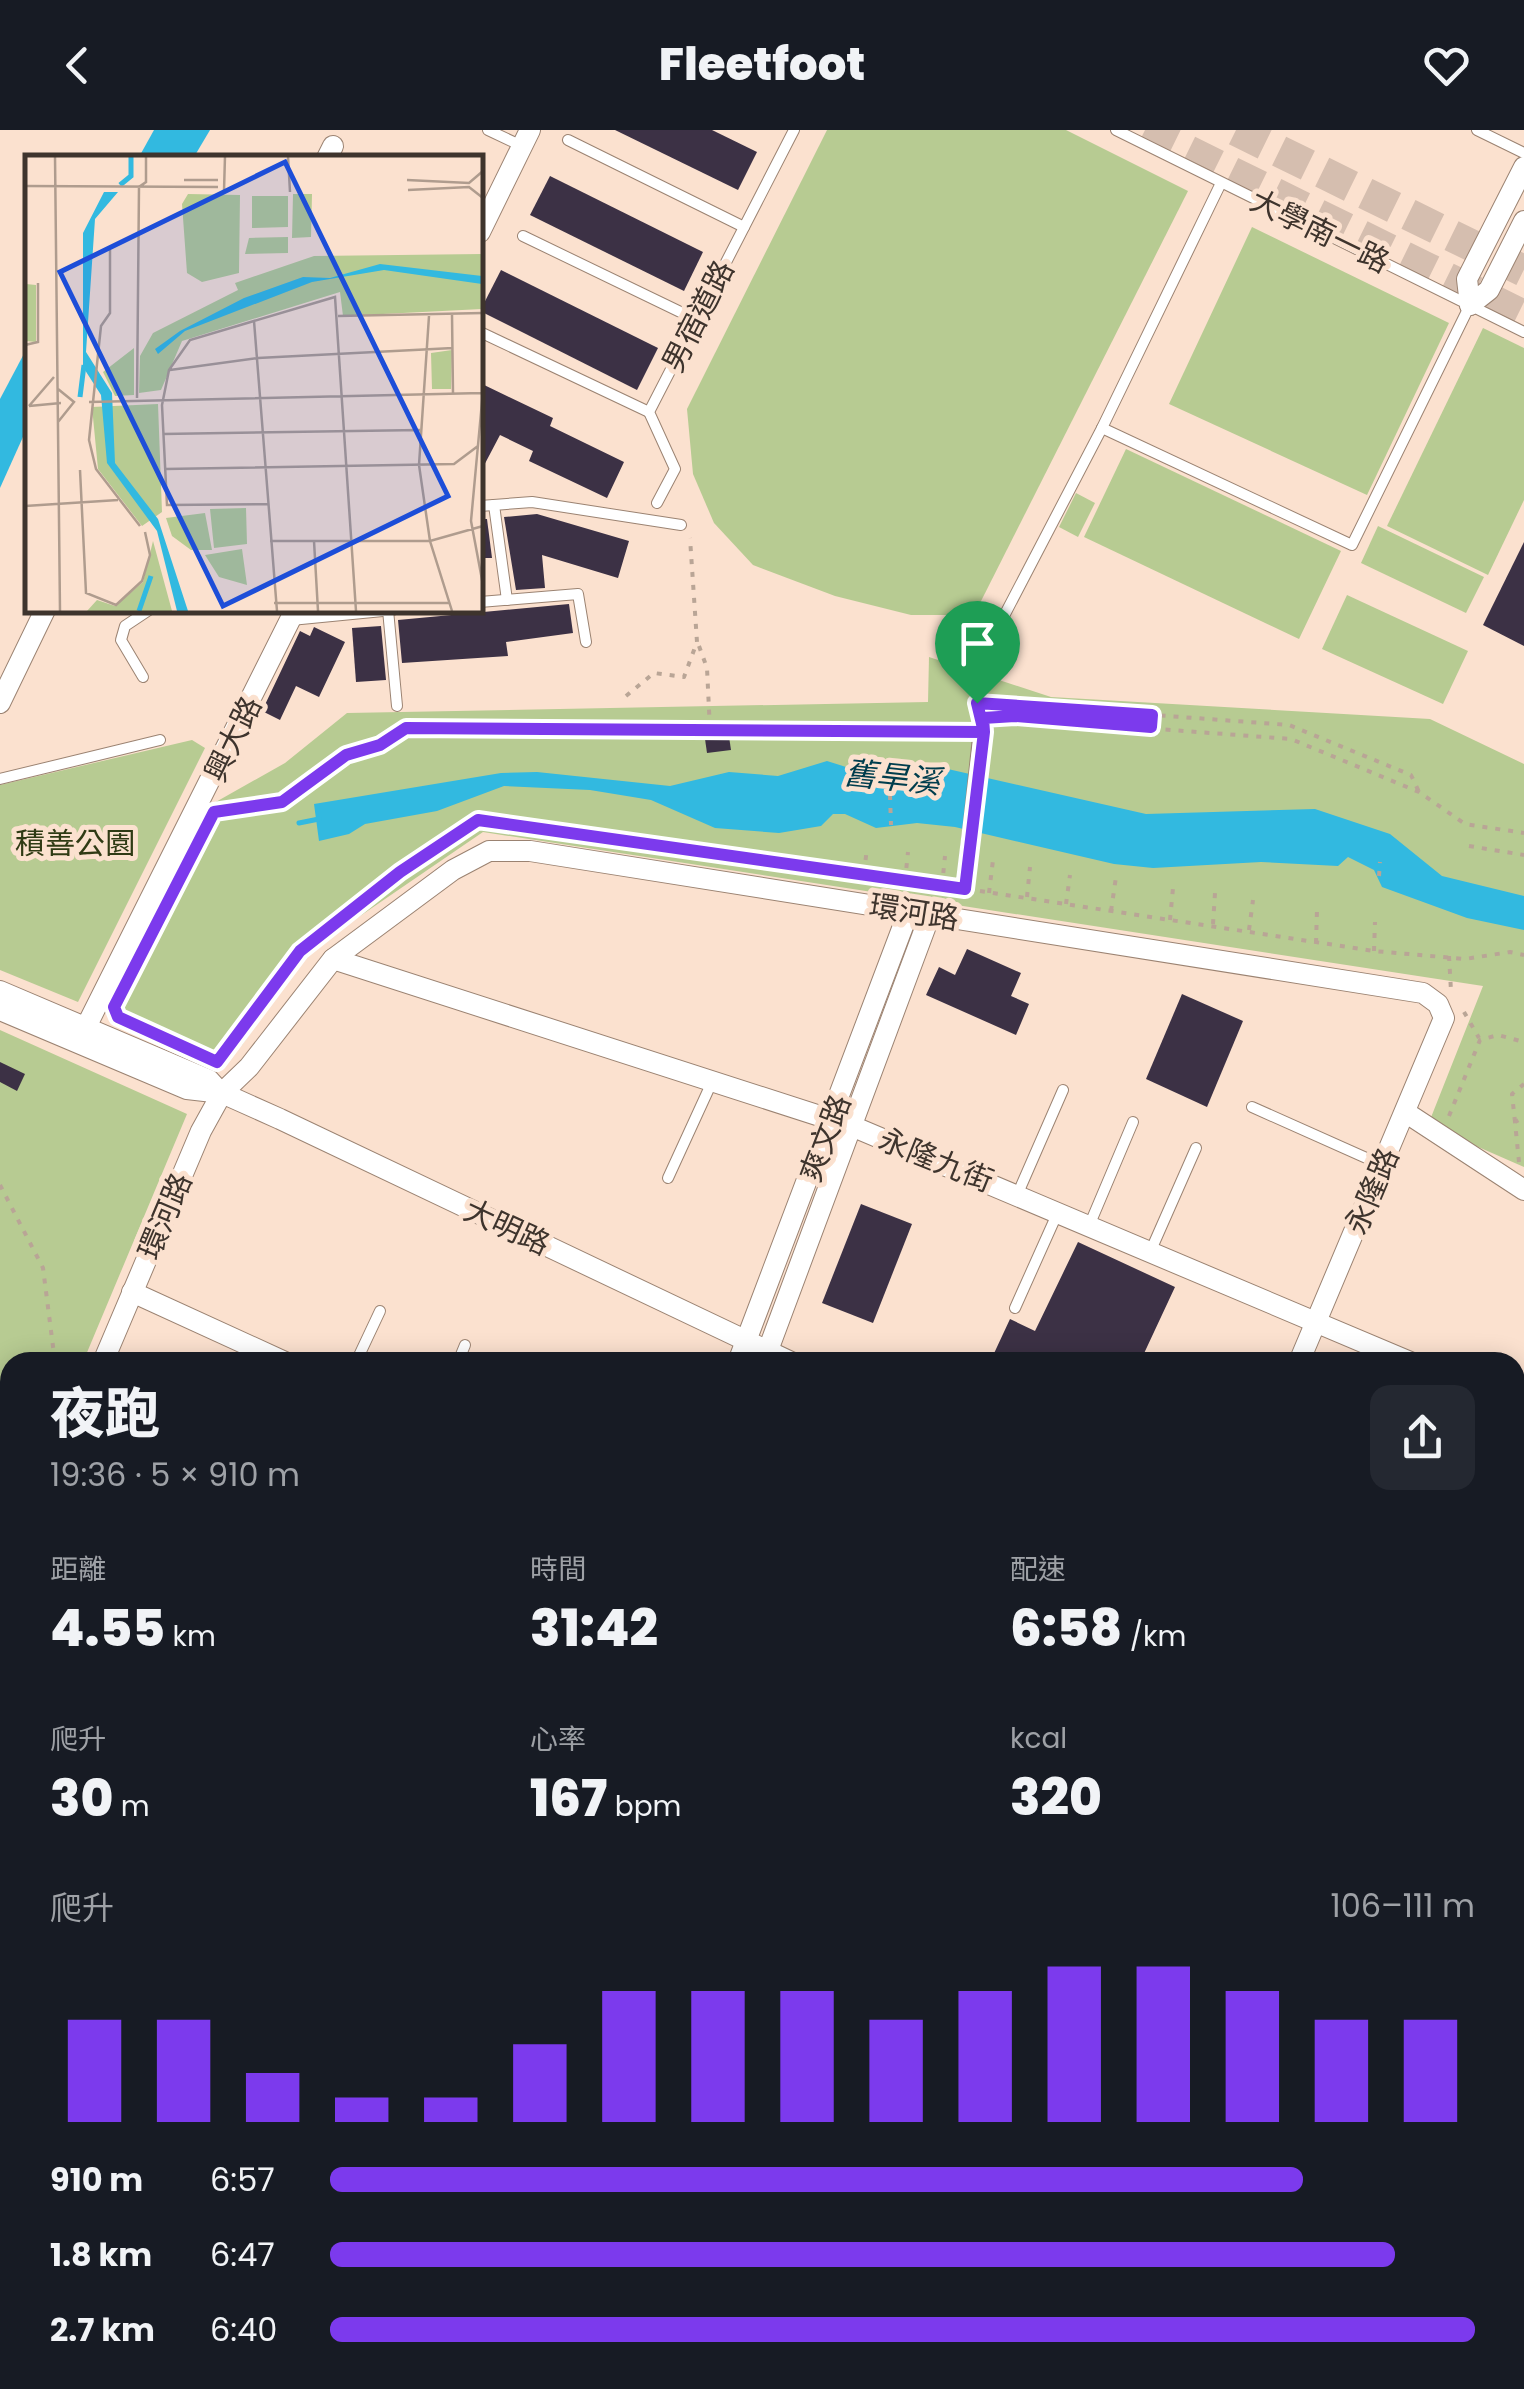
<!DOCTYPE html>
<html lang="zh-TW">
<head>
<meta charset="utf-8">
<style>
  body { margin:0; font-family:Poppins,"Noto Sans TC",sans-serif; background:#242831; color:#f1f3f6; height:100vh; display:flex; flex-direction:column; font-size:38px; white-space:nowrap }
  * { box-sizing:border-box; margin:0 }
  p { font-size:32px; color:#9ea1a6 }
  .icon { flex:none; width:55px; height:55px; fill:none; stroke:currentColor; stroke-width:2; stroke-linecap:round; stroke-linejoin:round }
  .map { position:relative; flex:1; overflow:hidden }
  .panel { position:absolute; left:0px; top:1222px; width:1525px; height:1038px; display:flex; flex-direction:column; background:#171b24; border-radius:30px 30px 0 0; box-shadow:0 5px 25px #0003 }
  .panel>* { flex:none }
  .pin { position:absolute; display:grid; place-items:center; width:85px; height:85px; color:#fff; margin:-102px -42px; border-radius:50% 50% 50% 0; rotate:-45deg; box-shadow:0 0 10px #0007 }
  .pin .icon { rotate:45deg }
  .round { display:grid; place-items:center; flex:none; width:105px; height:105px; border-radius:20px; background:#242831 }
  .summary { display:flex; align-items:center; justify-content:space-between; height:170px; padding:0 50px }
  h1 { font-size:55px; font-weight:800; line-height:75px }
  .metrics { display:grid; grid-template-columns:repeat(3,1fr); gap:15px; height:170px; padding:10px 50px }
  .metrics div { display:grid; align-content:center }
  .metrics b { font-size:50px; font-weight:800 }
  .metrics small { font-size:28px; font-weight:400 }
  .metrics p { font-size:28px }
  .chart { height:280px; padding:20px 50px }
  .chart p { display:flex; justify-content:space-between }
  .chart svg { width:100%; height:180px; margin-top:10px; stroke:#7c3aed; stroke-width:6 }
  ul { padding:0 50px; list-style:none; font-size:32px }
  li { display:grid; grid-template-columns:160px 120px 1fr; align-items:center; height:75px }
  li i { height:25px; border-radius:12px; background:#7c3aed }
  header { display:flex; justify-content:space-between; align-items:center; height:130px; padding:0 50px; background:#171b24; font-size:45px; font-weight:800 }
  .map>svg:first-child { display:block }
  .green { fill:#b7cb92 }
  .water { fill:#32b9e0 }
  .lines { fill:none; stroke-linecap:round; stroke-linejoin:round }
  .stream { stroke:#32b9e0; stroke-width:5 }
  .building { fill:#3c3145 }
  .primary-tunnel { stroke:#d5beaf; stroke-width:32; stroke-dasharray:32 16; stroke-linecap:butt }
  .service-casing { stroke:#9b8372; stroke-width:12 }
  .pedestrian-casing { stroke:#9b8372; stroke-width:18 }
  .minor-casing { stroke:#9b8372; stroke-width:22 }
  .tertiary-casing { stroke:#9b8372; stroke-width:28 }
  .path { stroke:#b9a596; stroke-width:4; stroke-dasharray:5 8; stroke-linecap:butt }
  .service { stroke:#fff; stroke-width:10 }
  .pedestrian { stroke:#fff; stroke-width:15 }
  .minor { stroke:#fff; stroke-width:20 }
  .tertiary { stroke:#fff; stroke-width:25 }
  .route-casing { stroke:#fff; stroke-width:20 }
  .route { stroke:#7c3aed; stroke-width:12 }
  .labels { text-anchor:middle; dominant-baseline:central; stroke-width:10; stroke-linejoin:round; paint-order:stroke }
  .street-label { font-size:30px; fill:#3e342d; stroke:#fbe1cf }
  .park-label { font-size:30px; fill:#2f3a14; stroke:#fbe1cf }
  .water-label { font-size:32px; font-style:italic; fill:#003d4d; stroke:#fbe1cf }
  .inset-river { fill:none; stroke:#32b9e0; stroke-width:5 }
  .inset-road { fill:none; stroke:#af9c8e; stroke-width:2.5 }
  .view { fill:#1d4ed8; fill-opacity:0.15; stroke:#1d4ed8; stroke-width:5 }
  .inset-edge { fill:none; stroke:#3e342d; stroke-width:5 }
</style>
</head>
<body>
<header><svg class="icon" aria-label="back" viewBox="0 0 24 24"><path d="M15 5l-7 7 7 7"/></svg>Fleetfoot<svg class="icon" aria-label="heart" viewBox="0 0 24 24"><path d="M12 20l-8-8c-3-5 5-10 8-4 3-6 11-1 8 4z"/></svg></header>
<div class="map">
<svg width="1524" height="2259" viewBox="0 0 1524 2259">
  <rect width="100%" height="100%" fill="#fbe1cf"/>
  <g class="green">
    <polygon points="827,0 1066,0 1188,61 974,485 911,485 835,466 753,435 714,393 693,344 687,279"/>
    <polygon points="1252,97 1449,193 1367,365 1169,274"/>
    <polygon points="1483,198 1524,218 1524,370 1488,445 1387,396"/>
    <polygon points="1126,319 1341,421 1299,509 1084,407"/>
    <polygon points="1076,363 1095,373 1078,407 1059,397"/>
    <polygon points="1378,396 1484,447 1466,483 1361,433"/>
    <polygon points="1347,465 1468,521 1443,574 1322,519"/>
    <polygon points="929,527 1051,567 1430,589 1524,634 1524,1037 1428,995 1483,856 483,702 309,821 242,915 204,930 116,891 111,877 214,673 285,633 347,583 928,572"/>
    <polygon points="192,610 205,618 78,872 0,840 0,655"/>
    <polygon points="0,900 187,984 83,1232 10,1232 10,1400 0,1420"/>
    <polygon points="0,1656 10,1659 10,1895 0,1888"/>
  </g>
  <g class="water">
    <polygon points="154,0 210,0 194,27 139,27"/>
    <polygon points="27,218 27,298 0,358 0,269"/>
    <polygon points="827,631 881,648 903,637 939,637 1146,684 1315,679 1390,704 1442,746 1524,766 1524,800 1467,788 1382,757 1374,740 1348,727 1338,736 1261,732 1153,738 1114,734 955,697 917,693 876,698 845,684 833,684 821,696 779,703 715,698 651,670 590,660 504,656 437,681 365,694 349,704 319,711 314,674 501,643 537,642 670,656 729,642 778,646"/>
  </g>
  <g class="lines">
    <polyline class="stream" points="299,693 319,689"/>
  </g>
  <g class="building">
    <polygon points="615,0 712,0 757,22 738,60"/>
    <polygon points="550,46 703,122 684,161 530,85"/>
    <polygon points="501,140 658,218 637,260 480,181"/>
    <polygon points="480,253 553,288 550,296 624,332 607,368 529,331 533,321 500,305 480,343"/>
    <polygon points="537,384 629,411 618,448 542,425 545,458 516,460 504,387"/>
    <polygon points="480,389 487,389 492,428 480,428"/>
    <polygon points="1524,412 1524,516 1483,495"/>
    <polygon points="569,474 573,503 506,512 508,526 402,533 398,490"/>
    <polygon points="381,496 386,550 356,552 352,498"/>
    <polygon points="314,497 345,512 319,567 296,556 280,590 262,581 300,501 310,506"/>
    <polygon points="728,600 731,620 707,623 704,602"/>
    <polygon points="967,819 1021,843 1011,866 1029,874 1016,905 926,865 939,837 955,845"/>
    <polygon points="1182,864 1243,891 1207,977 1146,949"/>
    <polygon points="0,932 25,944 17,961 0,952"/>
    <polygon points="861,1074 912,1094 873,1193 822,1173"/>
    <polygon points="1078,1112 1175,1157 1140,1232 990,1232 1010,1189 1035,1201"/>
  </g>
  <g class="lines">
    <g class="primary-tunnel">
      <polyline points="1145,0 1524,186"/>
      <polyline points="1236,0 1524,141"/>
    </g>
    <g class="service-casing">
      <g id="service">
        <polyline points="488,0 522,16"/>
        <polyline points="1116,0 1524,202"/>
        <polyline points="1477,0 1524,23"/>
        <polyline points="568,10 744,97"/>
        <polyline points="523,106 697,190"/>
        <polyline points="480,202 649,282"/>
        <polyline points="1102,298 1352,415 1470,175"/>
        <polyline points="657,373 675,339 649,282 794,0"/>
        <polyline points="494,375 507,470"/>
        <polyline points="480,376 532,372 681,395"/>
        <polyline points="480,472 578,464 586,512"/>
        <polyline points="388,480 397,576"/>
        <polyline points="291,490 393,480"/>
        <polyline points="143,547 121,510 125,496 149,480"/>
        <polyline points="983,588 977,573 980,532 1102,298 1221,53"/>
        <polyline points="0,649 160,610"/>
        <polyline points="1252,977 1382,1035"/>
        <polyline points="668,1048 712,952"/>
        <polyline points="1018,1063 1063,960"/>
        <polyline points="1089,1096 1133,992"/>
        <polyline points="1151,1120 1196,1018"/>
        <polyline points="1015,1178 1058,1082"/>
        <polyline points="356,1232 380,1181"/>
        <polyline points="458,1232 465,1215"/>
        <polyline points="1515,1342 1524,1322"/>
        <polyline points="1515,2224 1520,2226"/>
        <polyline points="268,2250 289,2259"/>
        <polyline points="1117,2259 1121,2250"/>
        <polyline points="1472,2259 1476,2250"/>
      </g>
    </g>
    <g class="pedestrian-casing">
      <polyline id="pedestrian" points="965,759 983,588"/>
    </g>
    <g class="minor-casing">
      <g id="minor">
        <polyline points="327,28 333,16"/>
        <polyline points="480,102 530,0"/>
        <polyline points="1470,175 1467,149 1524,37"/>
        <polyline points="1470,175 1489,160 1524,91"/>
        <polyline points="0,573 45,480"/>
        <polyline points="333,829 854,997 1410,1232"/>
        <polyline points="0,861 209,950 220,962"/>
        <polyline points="0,880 187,959 222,963 280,989 791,1232"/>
        <polyline points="86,897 295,480"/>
        <polyline points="1405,982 1524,1060"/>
        <polyline points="132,1162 285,1232"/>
        <polyline points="764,1231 930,785"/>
        <polyline points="103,1232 201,1001 222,963 249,937 333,829 453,740 489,721 530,721 1423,863 1438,874 1444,888 1299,1232"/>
        <polyline points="738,1232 908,783"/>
        <polyline points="1515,1279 1524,1283"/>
        <polyline points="0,1480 10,1456"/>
        <polyline points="1515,1574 1524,1579"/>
        <polyline points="0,1582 10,1587"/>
        <polyline points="1515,1809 1524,1813"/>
        <polyline points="1515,1885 1524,1869"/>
        <polyline points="877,2250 895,2259"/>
        <polyline points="626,2259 630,2250"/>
        <polyline points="1365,2259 1368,2250"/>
      </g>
    </g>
    <g class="tertiary-casing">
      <g id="tertiary">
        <polyline points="1515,2044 1524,2048"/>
        <polyline points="328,2259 332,2250"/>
        <polyline points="355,2259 358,2250"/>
      </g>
    </g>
    <g class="path">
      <polyline points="699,516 707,538 710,600"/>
      <polyline points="626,566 654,543 684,547 697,512 690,408"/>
      <polyline points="992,573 1289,595 1411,645 1419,662"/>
      <polyline points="997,587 1291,609 1419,662 1465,694 1524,703"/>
      <polyline points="890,665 891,695"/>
      <polyline points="213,683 282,672 346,625 380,615 406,597 965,602"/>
      <polyline points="1469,716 1524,725"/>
      <polyline points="864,743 867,718"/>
      <polyline points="1379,746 1380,732"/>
      <polyline points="905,751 908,722"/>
      <polyline points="942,756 945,726"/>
      <polyline points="980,761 1374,821 1465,829 1510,822 1524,825"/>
      <polyline points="989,763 993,730"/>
      <polyline points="1027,767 1030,737"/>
      <polyline points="1066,774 1070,745"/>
      <polyline points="1111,781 1116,747"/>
      <polyline points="1170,790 1173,758"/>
      <polyline points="1213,794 1215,763"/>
      <polyline points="1249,800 1253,770"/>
      <polyline points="1316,813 1317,780"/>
      <polyline points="1374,821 1375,792"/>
      <polyline points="1449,826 1451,861"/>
      <polyline points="1464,882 1479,908"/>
      <polyline points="116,883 151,902"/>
      <polyline points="214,931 235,910 300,821 400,742 478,691 951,758"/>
      <polyline points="1449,986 1480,910 1498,905 1524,912"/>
      <polyline points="1515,992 1512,964 1524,954"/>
      <polyline points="1519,1032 1515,992 1524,987"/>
      <polyline points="0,1055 43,1138 55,1232"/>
      <polyline points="0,1342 10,1347"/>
      <polyline points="0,2002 0,2028"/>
    </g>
    <use href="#service" class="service"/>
    <use href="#pedestrian" class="pedestrian"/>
    <use href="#minor" class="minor"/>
    <use href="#tertiary" class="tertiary"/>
  </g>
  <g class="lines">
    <g class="route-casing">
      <polyline id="route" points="977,573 984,602 406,598 380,615 346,625 282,672 214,682 114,877 118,887 217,932 300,821 400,742 478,690 965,759 984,602 983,588 1015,586 1151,597 1152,585 977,573"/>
    </g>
    <use href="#route" class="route"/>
  </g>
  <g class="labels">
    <g class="street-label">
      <text transform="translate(1320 101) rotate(26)">大學南一路</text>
      <text transform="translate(698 186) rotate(-63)">男宿道路</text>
      <text transform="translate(233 609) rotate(-64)">興大路</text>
      <text transform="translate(914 782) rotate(9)">環河路</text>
      <text transform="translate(825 1008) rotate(-69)">爽文路</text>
      <text transform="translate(936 1030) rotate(22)">永隆九街</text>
      <text transform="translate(1372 1061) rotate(-67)">永隆路</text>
      <text transform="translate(165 1086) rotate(-67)">環河路</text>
      <text transform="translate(507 1097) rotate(25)">大明路</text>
    </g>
    <g class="park-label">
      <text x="75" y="713">積善公園</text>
    </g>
    <g class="water-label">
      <text transform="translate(892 647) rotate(6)">舊旱溪</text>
    </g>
  </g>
  <g transform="translate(25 25)">
    <rect width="458" height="458" fill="#fbe1cf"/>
    <path d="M163 39 215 40 214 118 177 127 162 118 157 49ZM268 39H287L286 82 267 83ZM227 41H263V72L227 73ZM263 82V98L220 99 224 83ZM457 99V154L318 161 315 137 157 186 136 235 114 238 115 201 128 178 213 135 210 128 289 101ZM1 129 11 130V187L1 186ZM109 193V240L90 241 78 217ZM427 195 426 234H407L406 198ZM133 249 137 357 117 371 73 314 67 252ZM221 353 222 389 189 393 185 354ZM180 358 187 395H166L147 381 141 363ZM128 386 147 456H62L72 445 90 451 118 427ZM217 394 222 430 194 422 180 400Z" fill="#b7cb92"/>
    <path d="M79 37H93L70 64 61 197 87 238 90 308 133 364 163 456H152L132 376 82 308 76 240 58 212V78ZM355 109 457 121V129L359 115 287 127 160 176 133 199 130 194 155 176 219 143 278 122 305 123Z" fill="#32b9e0"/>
    <path class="inset-river" d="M95 30 106 21V1M55 242 59 210M114 456 126 421"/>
    <path class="inset-road" d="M30 1 35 456M263 1 265 37M159 25H193M382 25 444 28 458 16M0 31 193 32M383 35 444 32 458 43M199 36 200 1M85 95V158L76 171 64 285 71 314 115 371M427 159 428 239M313 161 458 158M404 161 394 310 405 386 427 456M229 166 252 456M0 190 13 187V128M145 215 233 203 428 193M33 234 49 247 33 267M458 236 446 366 458 430M112 243 114 32 121 27V1M64 247 457 238M4 251 36 248M4 251 29 222M138 279 395 275M140 314 429 309 453 291M55 315 61 438 91 450 117 426 125 400 120 377M244 349 142 350 137 250 144 215 165 185 310 142 331 456M0 351 93 345M245 386H405L458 371M289 386 293 456M249 448H424"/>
    <path class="view" d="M260 7 423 341 198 451 35 117Z"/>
    <rect width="458" height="458" class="inset-edge"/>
  </g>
</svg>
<div class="pin" style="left:977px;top:573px;background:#1e9e55"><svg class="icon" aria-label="arrive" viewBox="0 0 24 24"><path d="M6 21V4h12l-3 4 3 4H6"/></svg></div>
<section class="panel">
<div class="summary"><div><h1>夜跑</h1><p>19:36 · 5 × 910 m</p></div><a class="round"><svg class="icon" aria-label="share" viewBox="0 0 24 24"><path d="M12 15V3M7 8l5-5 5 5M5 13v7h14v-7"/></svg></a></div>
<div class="metrics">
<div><p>距離</p><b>4.55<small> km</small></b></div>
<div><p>時間</p><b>31:42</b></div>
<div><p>配速</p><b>6:58<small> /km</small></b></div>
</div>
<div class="metrics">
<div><p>爬升</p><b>30<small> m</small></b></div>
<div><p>心率</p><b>167<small> bpm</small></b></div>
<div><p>kcal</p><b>320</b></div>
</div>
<div class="chart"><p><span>爬升</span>106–111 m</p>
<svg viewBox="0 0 160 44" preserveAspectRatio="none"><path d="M5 44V19M15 44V19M25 44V32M35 44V38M45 44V38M55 44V25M65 44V12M75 44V12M85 44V12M95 44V19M105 44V12M115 44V6M125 44V6M135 44V12M145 44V19M155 44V19"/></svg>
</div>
<ul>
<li><b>910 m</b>6:57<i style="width:85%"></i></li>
<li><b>1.8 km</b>6:47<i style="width:93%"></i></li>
<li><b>2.7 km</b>6:40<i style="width:100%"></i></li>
</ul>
</section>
</div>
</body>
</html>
